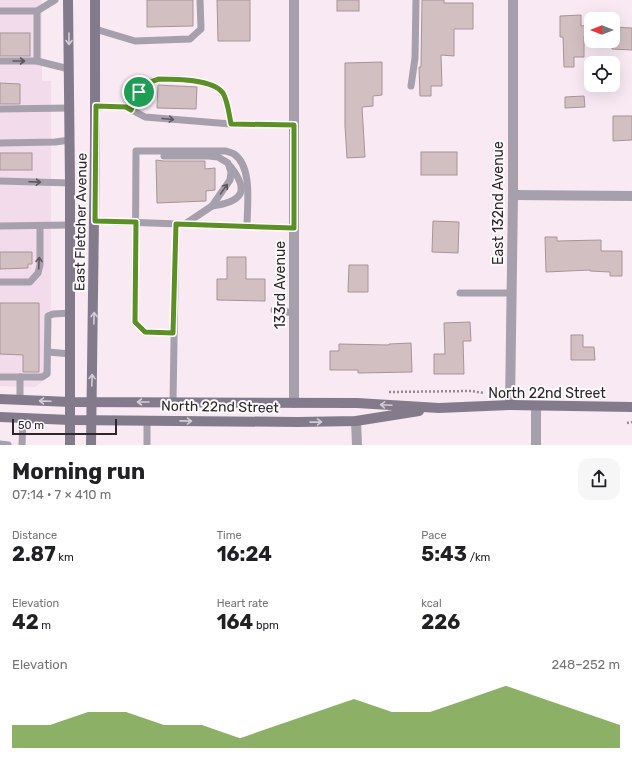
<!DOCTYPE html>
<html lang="en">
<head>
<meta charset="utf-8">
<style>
  body { margin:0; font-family:Rubik,sans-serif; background:#f6f6f6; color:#202124; height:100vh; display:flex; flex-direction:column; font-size:15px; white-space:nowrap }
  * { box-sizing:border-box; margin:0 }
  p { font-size:13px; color:#757577 }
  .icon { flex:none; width:22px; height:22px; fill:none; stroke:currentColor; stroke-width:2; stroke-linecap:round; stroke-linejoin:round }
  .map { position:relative; height:445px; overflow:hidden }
  .details { display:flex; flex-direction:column; background:#fff; flex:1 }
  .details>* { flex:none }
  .needle { width:26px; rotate:270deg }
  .fabs { position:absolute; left:584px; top:12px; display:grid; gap:8px }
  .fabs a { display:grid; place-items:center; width:36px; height:36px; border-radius:8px; background:#fff; box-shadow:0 4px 16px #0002; font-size:20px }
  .scale { position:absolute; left:12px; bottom:10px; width:105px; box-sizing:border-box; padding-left:4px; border:2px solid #2d272b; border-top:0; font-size:11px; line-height:14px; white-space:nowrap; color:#2d272b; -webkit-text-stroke:3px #fdfafc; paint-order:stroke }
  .pin { position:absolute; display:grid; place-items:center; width:34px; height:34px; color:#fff; margin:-17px; border:2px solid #fff; border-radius:50%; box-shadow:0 1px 4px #0007 }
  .round { display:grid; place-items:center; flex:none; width:42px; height:42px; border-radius:12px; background:#f6f6f6 }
  .head { display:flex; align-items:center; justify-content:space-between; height:68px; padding:0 12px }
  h1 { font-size:22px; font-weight:700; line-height:30px }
  .metrics { display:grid; grid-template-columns:repeat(3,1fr); gap:6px; height:68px; padding:4px 12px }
  .metrics div { display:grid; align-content:center }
  .metrics b { font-size:20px; font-weight:700 }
  .metrics small { font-size:11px; font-weight:400 }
  .metrics p { font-size:11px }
  .chart { height:112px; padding:8px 12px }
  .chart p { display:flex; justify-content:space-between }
  .chart svg { width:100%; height:72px; margin-top:4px; fill:#5d8f27; opacity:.7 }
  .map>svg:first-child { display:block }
  .built { fill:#f2dbeb }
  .building { fill:#d2bfc2; stroke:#a69497 }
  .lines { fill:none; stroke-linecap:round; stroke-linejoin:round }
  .path { stroke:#968b92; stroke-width:2.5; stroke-dasharray:2 2; stroke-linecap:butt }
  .lane { stroke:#a6a0ac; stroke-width:7 }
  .street { stroke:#a6a0ac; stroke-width:10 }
  .secondary { stroke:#837b8c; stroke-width:10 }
  .oneway { stroke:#d2ced5 }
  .oneway2 { stroke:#5d575f }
  .route-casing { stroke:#fff; stroke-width:8 }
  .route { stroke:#5d8f27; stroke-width:5 }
  .labels { text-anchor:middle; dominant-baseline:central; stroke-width:4; stroke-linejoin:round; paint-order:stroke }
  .street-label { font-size:14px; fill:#2d272b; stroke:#fdfafc }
</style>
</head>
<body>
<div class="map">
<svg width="632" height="445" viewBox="0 0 632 445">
  <rect width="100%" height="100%" fill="#f8e9f3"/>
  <polygon class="built" points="0,0 42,0 42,81 51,81 51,375 35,387 0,386"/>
  <g class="building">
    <polygon points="147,0 193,0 193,26 147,27"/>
    <polygon points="217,0 250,0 250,41 218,41"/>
    <rect x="337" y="0" width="22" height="11"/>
    <polygon points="422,0 444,0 444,3 473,3 473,29 454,29 454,56 441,55 442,86 431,86 431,96 420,96 419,67 421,67"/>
    <polygon points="581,15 581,26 591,25 591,36 584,36 584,57 574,57 574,67 564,67 563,37 560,37 560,16"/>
    <polygon points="613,27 632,28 632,50 612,49"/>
    <rect x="0" y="33" width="30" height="23"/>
    <polygon points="382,62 382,95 373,96 373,106 362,107 365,157 347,158 345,126 345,63"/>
    <polygon points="0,83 20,84 20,104 0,104"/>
    <polygon points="158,85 197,87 196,109 157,108"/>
    <polygon points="584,96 585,107 565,108 565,97"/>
    <polygon points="613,116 632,116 632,140 613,141"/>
    <rect x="421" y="152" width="36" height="23"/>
    <rect x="0" y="153" width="32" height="17"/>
    <polygon points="156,160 164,161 205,161 205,169 215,168 215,190 206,191 206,201 157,203"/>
    <polygon points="433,221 459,222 458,253 432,252"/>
    <polygon points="545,237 557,237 557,241 601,240 601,251 622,251 622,276 610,276 610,272 590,271 590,270 546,272"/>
    <polygon points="0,252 32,252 32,264 28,264 28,268 0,269"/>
    <polygon points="227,257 246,257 246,279 265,279 265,301 217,300 217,279 227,279"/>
    <polygon points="349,265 368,265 368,292 348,292"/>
    <polygon points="0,303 39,303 39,372 23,372 23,355 0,354"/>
    <polygon points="470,322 471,341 463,341 464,374 434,374 434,354 445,354 444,323"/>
    <polygon points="571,335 583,335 583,347 594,347 595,360 571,360"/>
    <polygon points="411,343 412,372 358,373 358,370 330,370 330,351 339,351 339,344 389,345 389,344"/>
  </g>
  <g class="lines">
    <g class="path">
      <polyline points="389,392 471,391 484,393"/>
      <polyline points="627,423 632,422"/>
    </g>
    <g class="lane">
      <polyline points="0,11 37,11 55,0"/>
      <polyline points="37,11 37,61"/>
      <polyline points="95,29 135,41 190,39 201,29 200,0"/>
      <polyline points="0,61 37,61 69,69"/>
      <polyline points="411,86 415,58 416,0"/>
      <polyline points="96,106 126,107 145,117 231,124 294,125"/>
      <polyline points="0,109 69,108"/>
      <path d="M131 110C134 101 137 92 144 85 157 74 210 79 221 91 228 100 229 114 231 124"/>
      <polyline points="0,143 55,142 70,140"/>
      <polyline points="164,156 209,156 218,157 228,163 231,172 230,180 212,206 185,224"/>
      <polyline points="0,181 70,183"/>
      <path d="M212 206C241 202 251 192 230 166"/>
      <polyline points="95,221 294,228"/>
      <polyline points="0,226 70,225"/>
      <polyline points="0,282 30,282 38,273 40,265 40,226"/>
      <polyline points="460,293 511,293"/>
      <polyline points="274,310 294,313"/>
      <path d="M173 333 145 332 135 322 136 151H226C229 152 232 153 234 154 253 167 247 206 247 226"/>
      <polyline points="48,352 71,354"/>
      <polyline points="0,377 42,377 47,374 48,316 53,314 71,313"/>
      <polyline points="20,400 20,377"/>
      <polyline points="173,402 176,224"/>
      <polyline points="147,420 147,445"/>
      <polyline points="0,444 8,445"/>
      <polyline points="22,445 23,418"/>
    </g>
    <g class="street">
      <polyline points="513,195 632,196"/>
      <polyline points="294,403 294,0"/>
      <polyline points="510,405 513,195 513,0"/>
      <polyline points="356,421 357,445"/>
      <polyline points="536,445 536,406"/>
    </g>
    <g class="secondary">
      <polyline points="68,0 70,183 70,445"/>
      <polyline points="0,399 70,402 357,403 439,408 510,405 632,407"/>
      <polyline points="0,417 70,420 298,422 356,421 419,411"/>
      <polyline points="91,445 95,142 95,0"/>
    </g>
  </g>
  <defs><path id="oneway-shaft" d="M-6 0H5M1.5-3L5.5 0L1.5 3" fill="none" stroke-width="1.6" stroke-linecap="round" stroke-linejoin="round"/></defs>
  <g class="oneway">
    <use href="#oneway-shaft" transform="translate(69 39) rotate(90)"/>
    <use href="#oneway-shaft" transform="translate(94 318) rotate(-89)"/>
    <use href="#oneway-shaft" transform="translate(92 380) rotate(-88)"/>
    <use href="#oneway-shaft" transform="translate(45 401) rotate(-178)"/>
    <use href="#oneway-shaft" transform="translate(143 402) rotate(-180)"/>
    <use href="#oneway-shaft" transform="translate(386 405) rotate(-177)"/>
    <use href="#oneway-shaft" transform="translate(186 421) rotate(1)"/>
    <use href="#oneway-shaft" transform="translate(316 422) rotate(-1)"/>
  </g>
  <g class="oneway2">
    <use href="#oneway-shaft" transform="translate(19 61)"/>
    <use href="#oneway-shaft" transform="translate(168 119) rotate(5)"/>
    <use href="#oneway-shaft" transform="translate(35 182) rotate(2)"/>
    <use href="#oneway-shaft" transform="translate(224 189) rotate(-54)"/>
    <use href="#oneway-shaft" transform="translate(39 263) rotate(-87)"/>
  </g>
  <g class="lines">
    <g class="route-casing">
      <path id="route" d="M159 79C175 79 213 79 223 93 228 102 229 114 231 124L294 125V228L176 224 173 333 145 332 135 322 136 222 95 221 96 106 126 107 131 110C138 93 141 84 159 79Z"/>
    </g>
    <use href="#route" class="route"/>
  </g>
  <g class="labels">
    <g class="street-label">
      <text transform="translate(498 203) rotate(-90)">East 132nd Avenue</text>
      <text transform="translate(81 222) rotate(-89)">East Fletcher Avenue</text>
      <text transform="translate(280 285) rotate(-90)">133rd Avenue</text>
      <text x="547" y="393">North 22nd Street</text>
      <text transform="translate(220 407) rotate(1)">North 22nd Street</text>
    </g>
  </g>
</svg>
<div class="fabs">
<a><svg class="needle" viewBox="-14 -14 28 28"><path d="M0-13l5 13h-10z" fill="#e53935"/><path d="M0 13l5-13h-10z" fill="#757577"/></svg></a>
<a><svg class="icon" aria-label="locate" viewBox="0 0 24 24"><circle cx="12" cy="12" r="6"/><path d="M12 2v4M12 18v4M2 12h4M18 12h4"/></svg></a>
</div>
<div class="scale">50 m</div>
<div class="pin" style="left:139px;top:92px;background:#1e9e55"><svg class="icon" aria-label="arrive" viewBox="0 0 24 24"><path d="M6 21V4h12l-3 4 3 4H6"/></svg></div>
</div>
<section class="details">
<div class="head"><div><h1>Morning run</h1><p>07:14 · 7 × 410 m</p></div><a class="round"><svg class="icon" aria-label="share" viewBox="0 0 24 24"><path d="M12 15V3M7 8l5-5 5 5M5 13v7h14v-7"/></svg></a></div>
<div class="metrics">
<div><p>Distance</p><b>2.87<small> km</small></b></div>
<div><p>Time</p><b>16:24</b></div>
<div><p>Pace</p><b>5:43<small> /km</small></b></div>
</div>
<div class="metrics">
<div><p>Elevation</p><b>42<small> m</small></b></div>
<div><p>Heart rate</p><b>164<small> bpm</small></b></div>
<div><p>kcal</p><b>226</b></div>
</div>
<div class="chart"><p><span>Elevation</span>248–252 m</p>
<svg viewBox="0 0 160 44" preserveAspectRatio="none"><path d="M0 44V30L10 30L20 22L30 22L40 30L50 30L60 38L70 30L80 22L90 14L100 22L110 22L120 14L130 6L140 14L150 22L160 30V44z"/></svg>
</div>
</section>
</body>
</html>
